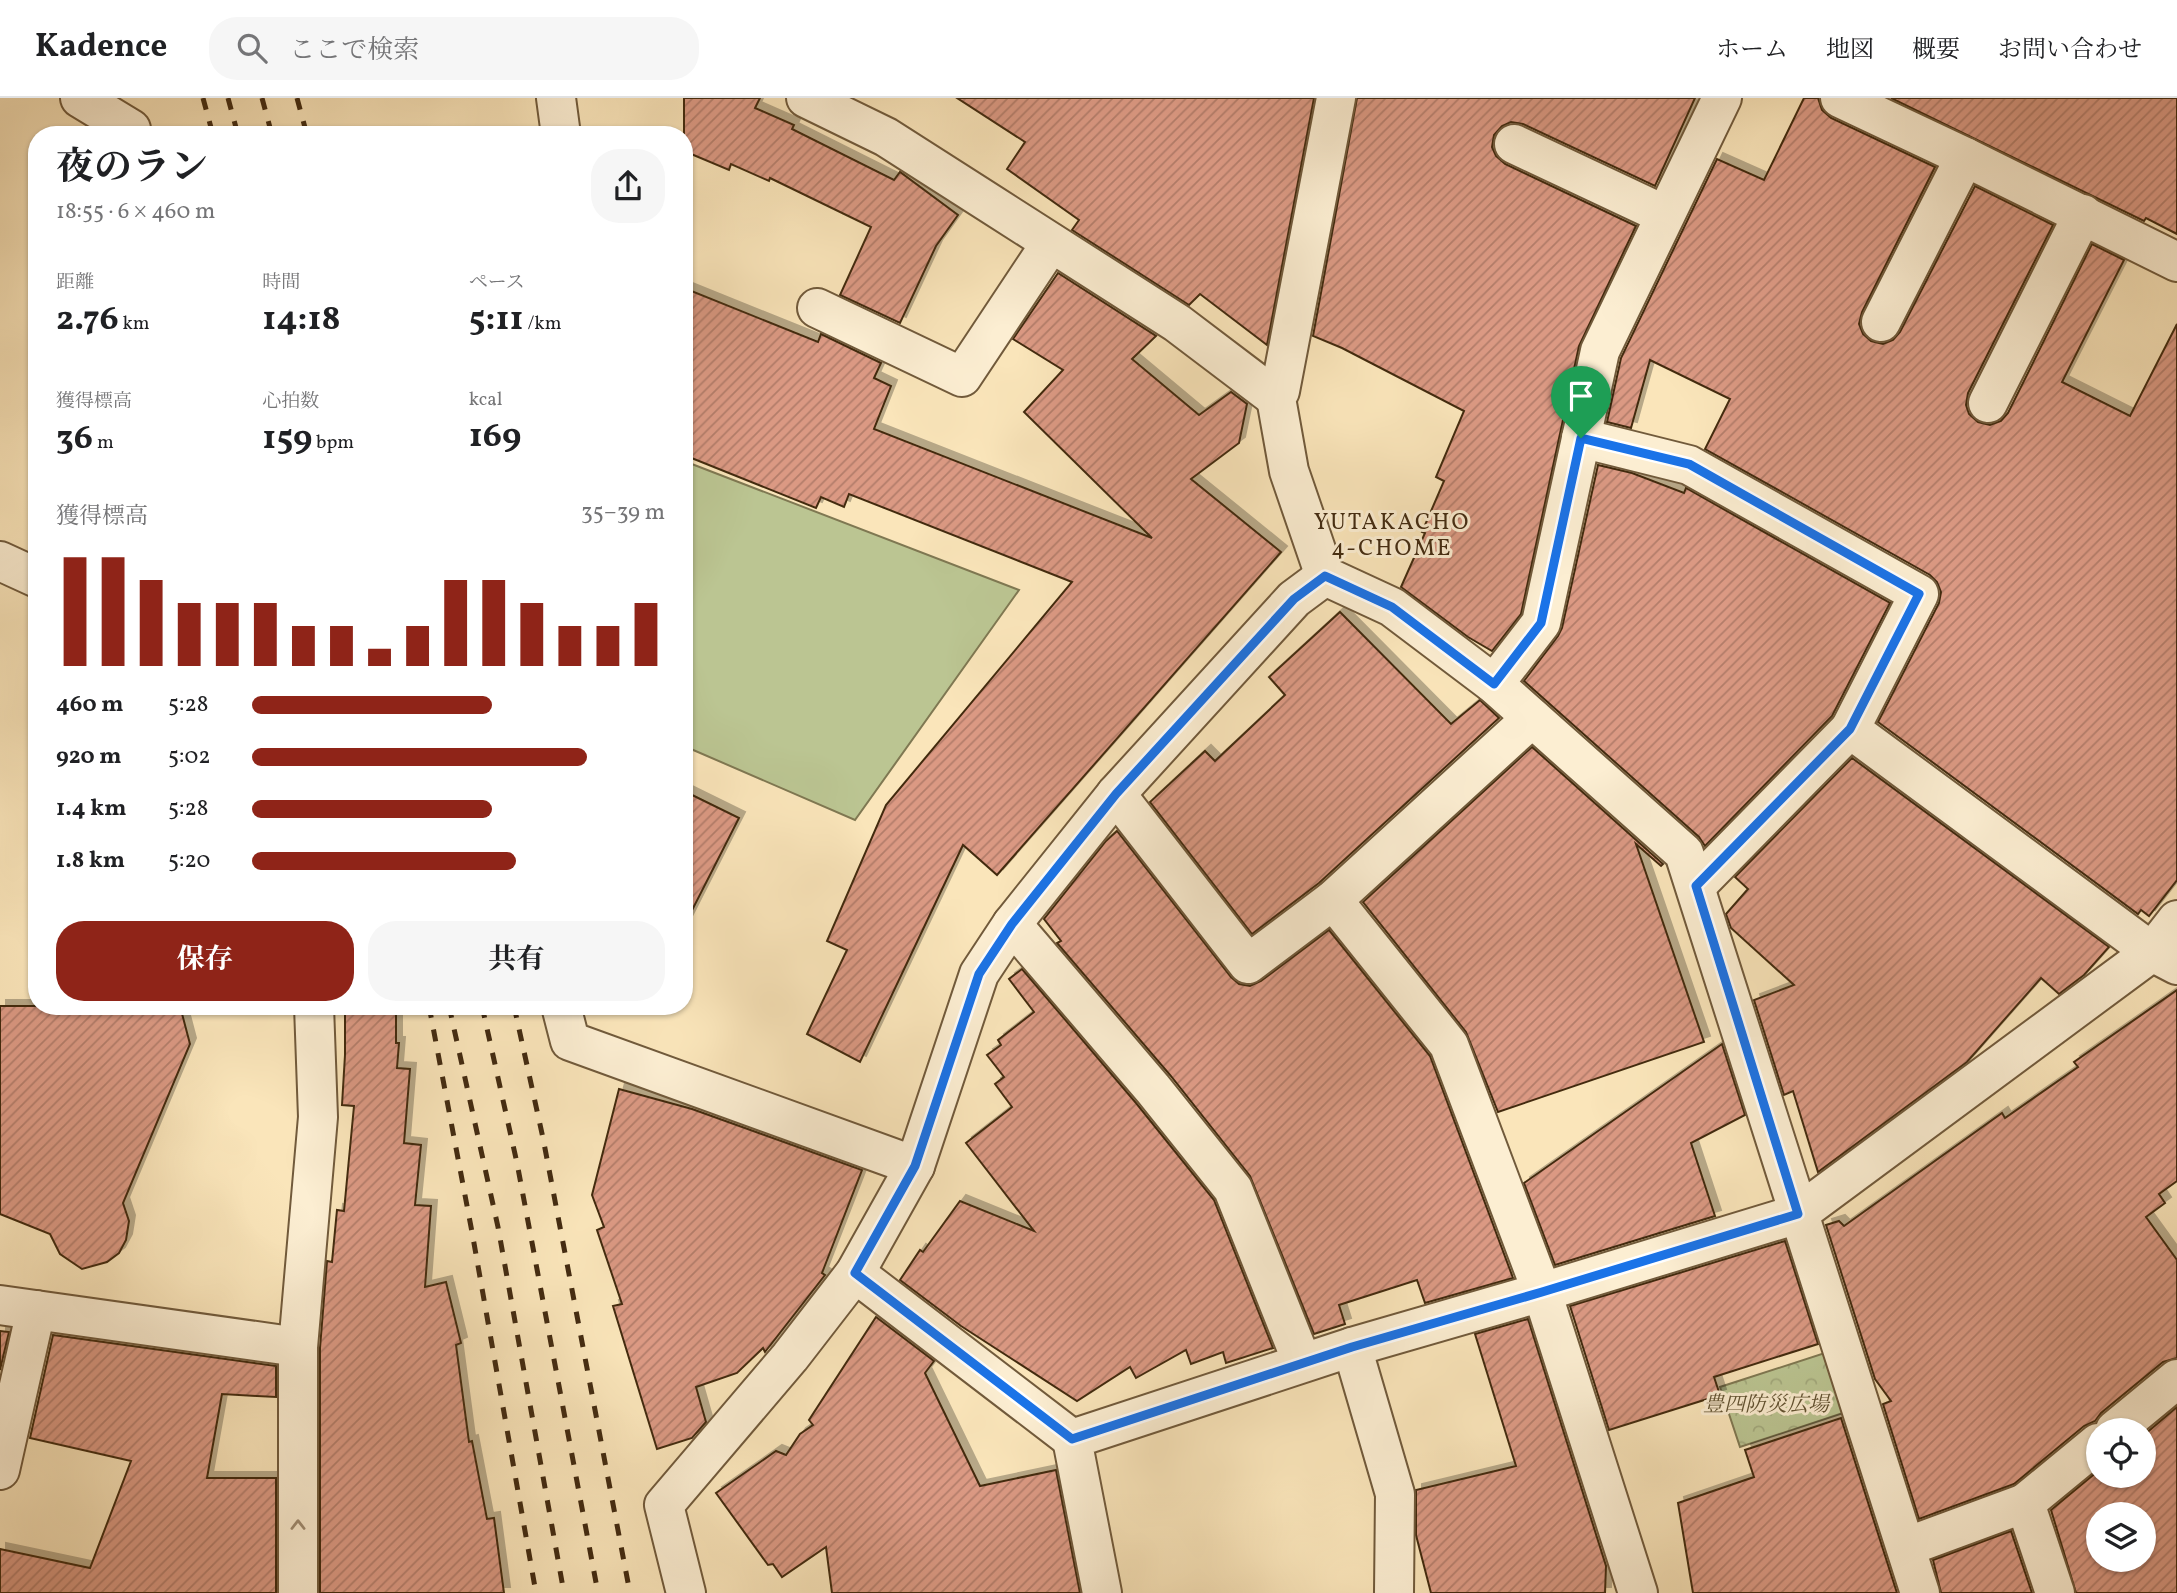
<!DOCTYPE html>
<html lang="ja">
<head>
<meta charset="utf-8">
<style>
  body { margin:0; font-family:Vollkorn,"Noto Serif JP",serif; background:#f6f6f6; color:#202124; height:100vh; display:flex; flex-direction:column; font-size:26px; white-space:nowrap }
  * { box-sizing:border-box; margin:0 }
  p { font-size:23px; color:#757577 }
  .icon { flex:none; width:38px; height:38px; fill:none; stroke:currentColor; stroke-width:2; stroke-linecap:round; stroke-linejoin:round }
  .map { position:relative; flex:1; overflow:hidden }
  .details { position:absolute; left:28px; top:28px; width:665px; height:889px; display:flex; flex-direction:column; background:#fff; border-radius:28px; box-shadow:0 2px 5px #0004 }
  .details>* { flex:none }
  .fabs { position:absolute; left:2086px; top:1320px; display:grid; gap:14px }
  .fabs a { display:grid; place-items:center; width:70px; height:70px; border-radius:50%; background:#fff; box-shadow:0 2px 5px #0004; font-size:35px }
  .pin { position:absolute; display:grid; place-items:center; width:60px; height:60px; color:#fff; margin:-72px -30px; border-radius:50% 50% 50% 0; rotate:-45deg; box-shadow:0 0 7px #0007 }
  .pin .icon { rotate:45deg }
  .round { display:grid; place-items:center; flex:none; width:74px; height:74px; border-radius:28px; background:#f6f6f6 }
  .overview { display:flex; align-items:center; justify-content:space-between; height:119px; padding:0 28px }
  h1 { font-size:38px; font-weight:700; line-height:52px }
  .stats { display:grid; grid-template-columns:repeat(3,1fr); gap:10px; height:119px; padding:7px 28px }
  .stats div { display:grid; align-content:center }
  .stats b { font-size:35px; font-weight:700 }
  .stats small { font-size:19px; font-weight:400 }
  .stats p { font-size:19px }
  .chart { height:196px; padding:14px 28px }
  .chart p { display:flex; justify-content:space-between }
  .chart svg { width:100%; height:126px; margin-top:7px; stroke:#8f2418; stroke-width:6 }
  .primary-button { display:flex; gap:14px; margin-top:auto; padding:14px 28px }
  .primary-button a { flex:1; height:80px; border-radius:28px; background:#8f2418; color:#fff; font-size:28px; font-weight:700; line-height:80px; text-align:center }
  .primary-button a+a { background:#f6f6f6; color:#202124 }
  ul { padding:0 28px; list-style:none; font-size:23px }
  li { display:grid; grid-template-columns:112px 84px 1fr; align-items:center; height:52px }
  li i { height:18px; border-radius:9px; background:#8f2418 }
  header { display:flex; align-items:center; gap:42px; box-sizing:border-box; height:98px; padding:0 35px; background:#fff; border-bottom:2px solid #e0e0e0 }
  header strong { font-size:33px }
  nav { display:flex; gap:38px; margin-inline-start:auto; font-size:24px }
  .search { width:490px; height:63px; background:#f6f6f6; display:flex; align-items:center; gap:18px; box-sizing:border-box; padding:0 24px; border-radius:28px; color:#757577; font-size:26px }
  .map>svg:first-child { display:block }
  .park { fill:url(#park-crowns); stroke:#7f7852; stroke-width:2 }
  .pitch { fill:#bbc592; stroke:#7f7852; stroke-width:2 }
  .building { fill:url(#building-hatch); stroke:#432b11; stroke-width:2; fill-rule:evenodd; filter:url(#shadow) }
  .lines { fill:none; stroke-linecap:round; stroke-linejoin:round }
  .minor-casing { stroke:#715a3b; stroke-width:42 }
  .minor { stroke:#fceed2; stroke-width:38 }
  .rail { stroke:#432b11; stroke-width:5; stroke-dasharray:12 12; stroke-linecap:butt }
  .oneway { stroke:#a08c72 }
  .route-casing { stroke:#fff; stroke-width:14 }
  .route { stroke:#1a73e8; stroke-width:9 }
  .labels { text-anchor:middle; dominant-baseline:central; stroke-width:6; stroke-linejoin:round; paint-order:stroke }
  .park-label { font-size:21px; font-style:italic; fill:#615231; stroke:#fceed2 }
  .neighbourhood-label { font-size:23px; letter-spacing:2px; fill:#432b11; stroke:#fceed2 }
</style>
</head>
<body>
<header>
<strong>Kadence</strong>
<div class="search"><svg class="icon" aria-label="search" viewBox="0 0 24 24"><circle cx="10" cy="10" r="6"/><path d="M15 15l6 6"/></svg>ここで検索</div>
<nav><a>ホーム</a><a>地図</a><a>概要</a><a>お問い合わせ</a></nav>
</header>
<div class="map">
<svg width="2177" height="1495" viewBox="0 0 2177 1495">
  <defs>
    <pattern id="park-crowns" width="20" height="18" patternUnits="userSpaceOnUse" patternTransform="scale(1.75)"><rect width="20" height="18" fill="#bbc592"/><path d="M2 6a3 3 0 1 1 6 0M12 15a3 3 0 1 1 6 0" fill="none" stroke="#a2a97d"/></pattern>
    <pattern id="building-hatch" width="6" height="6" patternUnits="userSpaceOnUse" patternTransform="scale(1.75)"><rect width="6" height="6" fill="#db9983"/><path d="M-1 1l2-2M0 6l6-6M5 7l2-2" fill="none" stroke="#b37d6a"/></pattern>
    <filter id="shadow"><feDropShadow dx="6" dy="-6" stdDeviation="0" flood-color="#0004"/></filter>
  </defs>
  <rect width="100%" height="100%" fill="#fae5ba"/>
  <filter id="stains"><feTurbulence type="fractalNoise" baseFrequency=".00286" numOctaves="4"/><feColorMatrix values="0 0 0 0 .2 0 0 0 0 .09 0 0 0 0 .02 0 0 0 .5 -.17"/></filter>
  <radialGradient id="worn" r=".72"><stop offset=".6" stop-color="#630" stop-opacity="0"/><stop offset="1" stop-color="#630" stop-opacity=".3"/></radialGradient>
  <polygon class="park" points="1831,1253 1849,1313 1740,1349 1720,1289"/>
  <polygon class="pitch" points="684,363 1019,492 855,722 684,648"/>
  <g class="building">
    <polygon points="684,0 760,0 755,10 794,27 792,31 894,82 900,74 958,117 936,148 900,225 840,197 871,129 770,80 769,83 731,66 729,72 684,53"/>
    <polygon points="957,0 1314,0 1267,247 1200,196 1189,207 1072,132 1079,122 1007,71 1025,44"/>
    <polygon points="1357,0 1695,0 1655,88 1523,26 1511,24 1502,28 1494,37 1492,49 1496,58 1505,66 1636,128 1579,248 1521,516 1492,553 1468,539 1401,489 1425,435 1422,434 1444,383 1436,379 1464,313 1342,250 1313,238"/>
    <polygon points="1804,0 1818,0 1822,12 1831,20 1935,69 1862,214 1859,226 1863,236 1871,243 1883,246 1893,242 1900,234 1975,88 2053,127 1968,295 1966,307 1969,316 1978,324 1990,327 2001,323 2008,315 2092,146 2124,162 2062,284 2130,318 2177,226 2177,782 2149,818 2141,812 2138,816 1878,624 1939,505 1941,494 1937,484 1930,477 1705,351 1730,301 1650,262 1631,330 1607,324 1621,260 1717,61 1764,82"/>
    <polygon points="1891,0 2177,0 2177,136 2146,120 2144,123"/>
    <polygon points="1058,175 1156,238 1132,261 1199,317 1231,294 1247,306 1239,345 1191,381 1281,454 997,777 963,747 860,964 807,936 847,852 827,843 886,707 1072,484 849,396 844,409 821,399 816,410 684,357 684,190 818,244 821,236 881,265 874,280 891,288 874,331 1152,440 1024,314 1063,272 1013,241"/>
    <polygon points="1598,367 1632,375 1684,395 1686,390 1890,505 1832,618 1705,748 1699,739 1524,583 1558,538 1562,530"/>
    <polygon points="1340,514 1451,626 1480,602 1499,620 1319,785 1252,836 1150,704 1205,653 1215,663 1285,597 1269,579"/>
    <polygon points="1532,649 1663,766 1661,768 1636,746 1704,944 1498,1014 1466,934 1363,804"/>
    <polygon points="1852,660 2109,849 2084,877 2059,896 2041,880 1967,964 1818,1074 1793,993 1784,997 1754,902 1794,887 1731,830 1726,816 1748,791 1735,779"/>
    <polygon points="684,693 739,720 684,828"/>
    <polygon points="1117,733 1231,879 1239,886 1250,888 1261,883 1329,832 1430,958 1513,1180 1425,1205 1417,1182 1339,1207 1345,1226 1314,1236 1250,1078 1170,977 1057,845 1061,843 1044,821 1106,743"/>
    <polygon points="1022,871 1136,1005 1214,1102 1273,1250 1226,1265 1223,1254 1191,1266 1186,1252 1136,1280 1130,1269 1077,1303 961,1228 900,1182 920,1152 923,1154 960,1103 1034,1133 966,1045 1012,1009 995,986 1004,979 987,957 1001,947 998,942 1034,914 1009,881"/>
    <polygon points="2177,892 2177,1083 2159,1096 2165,1105 2146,1119 2177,1162 2177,1260 2163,1264 2101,1315 2095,1323 2084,1328 2014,1386 1919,1421 1883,1306 1891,1303 1875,1281 1826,1127 1839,1123 1844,1128 2002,1015 2005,1020 2078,969 2074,964"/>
    <polygon points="0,908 180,908 190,946 123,1105 129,1123 126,1142 119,1155 107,1164 82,1171 60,1156 50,1136 0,1116"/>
    <polygon points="345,908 396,908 396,945 399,945 397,970 410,971 404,1045 421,1047 415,1107 431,1108 425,1189 446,1184 461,1245 456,1247 469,1344 472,1343 487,1421 494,1420 504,1495 320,1495 320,1250 327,1163 332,1164 337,1112 344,1113 354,1008 342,1007 345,957"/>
    <polygon points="1722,946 1745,1017 1691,1045 1715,1118 1555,1167 1524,1085"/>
    <polygon points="619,991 692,1011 862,1072 822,1175 825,1177 765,1254 763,1250 737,1275 696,1289 706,1324 692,1340 657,1351 613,1208 622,1206 597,1132 604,1129 592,1097"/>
    <polygon points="1785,1143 1818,1246 1714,1279 1720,1297 1609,1332 1570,1208"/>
    <polygon points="876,1219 934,1263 925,1275 980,1388 1056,1372 1080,1495 832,1495 826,1449 782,1479 773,1466 768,1467 716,1395 776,1353 786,1357 800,1336 813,1327 809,1322"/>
    <polygon points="1528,1221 1606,1468 1605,1495 1431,1495 1416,1437 1416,1392 1516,1368 1475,1236"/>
    <polygon points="0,1233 9,1234 0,1272"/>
    <polygon points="53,1237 276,1268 276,1299 222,1296 207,1380 276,1380 276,1495 0,1495 0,1451 90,1470 131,1363 30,1340"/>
    <path d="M2177 1309V1495H2076L2051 1412 2098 1373V1377H2144V1337ZM2098 1416H2144V1461H2098Z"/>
    <polygon points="1841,1320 1897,1495 1693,1495 1678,1405 1754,1379 1745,1352"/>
    <polygon points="2011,1433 2032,1495 1941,1495 1933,1462"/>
  </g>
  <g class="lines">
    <g class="minor-casing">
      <g id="minor">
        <polyline points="80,0 131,31"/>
        <polyline points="556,0 561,37"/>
        <polyline points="806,0 886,39 994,108 1177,225 1276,300"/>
        <polyline points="1336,0 1280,293 1276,300 1289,373 1325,478 1392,509 1494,586 1684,755 1920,1495"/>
        <polyline points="1840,0 1965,59 2177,164"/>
        <polyline points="1514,46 1665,117"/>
        <polyline points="817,210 962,279 1051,145"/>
        <polyline points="1881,224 1965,59"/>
        <polyline points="1988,305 2083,116"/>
        <polyline points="1581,340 1689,367 1919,496 1850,631"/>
        <polyline points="0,463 37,480"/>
        <polyline points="1494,586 1541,525 1600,253 1722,0"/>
        <polyline points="1116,696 1248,866 1333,802 1532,620"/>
        <polyline points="1696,788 1850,631 2152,854 2177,867"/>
        <polyline points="1333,802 1449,947 1542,1194 1638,1495"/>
        <polyline points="1012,826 1153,991 1233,1091 1302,1264"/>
        <polyline points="561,908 570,943 915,1068"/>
        <polyline points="855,1175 1072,1341"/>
        <polyline points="0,1207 298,1249"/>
        <polyline points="1352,1249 1395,1396 1394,1495"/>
        <polyline points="2115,1332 2177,1281"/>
        <polyline points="0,1372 36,1212"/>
        <polyline points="2025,1405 2098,1345"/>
        <polyline points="1906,1449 2025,1405 2055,1495"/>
        <polyline points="298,1495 298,1249 318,1019 314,908"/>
        <polyline points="686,1495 664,1407 790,1259 855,1175 915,1068 979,876 1012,826 1116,696 1294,501 1325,478"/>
        <polyline points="1102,1495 1072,1341 1352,1249 1542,1194 1798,1116 2152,854 2177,822"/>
      </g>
    </g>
    <use href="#minor" class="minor"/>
    <g class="rail">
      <polyline points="203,0 213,37"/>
      <polyline points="228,0 238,37"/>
      <polyline points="262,0 272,37"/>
      <polyline points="297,0 307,37"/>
      <polyline points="429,908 472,1134 536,1495"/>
      <polyline points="449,908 498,1129 564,1495"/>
      <polyline points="482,908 517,1065 598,1495"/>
      <polyline points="514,908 543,1040 630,1495"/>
    </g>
  </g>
  <defs><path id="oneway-chevron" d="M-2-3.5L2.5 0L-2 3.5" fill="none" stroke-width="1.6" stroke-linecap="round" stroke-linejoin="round" transform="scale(1.75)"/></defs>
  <use class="oneway" href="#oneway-chevron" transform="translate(298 1427) rotate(-90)"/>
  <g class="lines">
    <g class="route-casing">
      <polygon id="route" points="1581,340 1689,366 1919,496 1850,631 1696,788 1798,1116 1542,1194 1352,1249 1072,1341 855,1175 915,1068 979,876 1012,826 1116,696 1294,501 1325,478 1392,509 1494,586 1541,525"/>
    </g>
    <use href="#route" class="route"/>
  </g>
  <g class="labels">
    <g class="park-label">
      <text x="1766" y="1307">豊四防災広場</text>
    </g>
    <g class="neighbourhood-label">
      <text x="1392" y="425">YUTAKACHO<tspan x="1392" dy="26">4-CHOME</tspan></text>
    </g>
  </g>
  <rect width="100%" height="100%" filter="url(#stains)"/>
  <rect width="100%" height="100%" fill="url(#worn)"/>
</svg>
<div class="fabs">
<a><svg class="icon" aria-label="locate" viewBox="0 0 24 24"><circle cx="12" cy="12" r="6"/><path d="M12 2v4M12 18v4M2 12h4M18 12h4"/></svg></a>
<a><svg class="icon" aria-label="layers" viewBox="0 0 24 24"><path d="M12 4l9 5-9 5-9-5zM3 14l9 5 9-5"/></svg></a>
</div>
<div class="pin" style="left:1581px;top:340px;background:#1e9e55"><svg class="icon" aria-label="arrive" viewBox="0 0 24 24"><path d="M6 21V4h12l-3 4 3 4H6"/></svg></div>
<section class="details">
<div class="overview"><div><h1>夜のラン</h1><p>18:55 · 6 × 460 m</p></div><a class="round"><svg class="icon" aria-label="share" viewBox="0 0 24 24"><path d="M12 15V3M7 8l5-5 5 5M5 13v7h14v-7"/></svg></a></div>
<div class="stats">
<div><p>距離</p><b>2.76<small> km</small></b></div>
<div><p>時間</p><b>14:18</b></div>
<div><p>ペース</p><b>5:11<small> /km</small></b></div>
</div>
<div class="stats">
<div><p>獲得標高</p><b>36<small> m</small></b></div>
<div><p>心拍数</p><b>159<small> bpm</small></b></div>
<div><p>kcal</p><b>169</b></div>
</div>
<div class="chart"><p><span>獲得標高</span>35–39 m</p>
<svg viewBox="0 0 160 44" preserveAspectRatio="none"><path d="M5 44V6M15 44V6M25 44V14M35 44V22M45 44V22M55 44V22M65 44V30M75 44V30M85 44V38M95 44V30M105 44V14M115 44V14M125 44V22M135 44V30M145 44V30M155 44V22"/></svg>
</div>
<ul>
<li><b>460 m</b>5:28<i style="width:58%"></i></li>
<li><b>920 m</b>5:02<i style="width:81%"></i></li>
<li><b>1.4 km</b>5:28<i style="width:58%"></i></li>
<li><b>1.8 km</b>5:20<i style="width:64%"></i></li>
</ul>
<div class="primary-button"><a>保存</a><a>共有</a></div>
</section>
</div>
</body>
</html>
